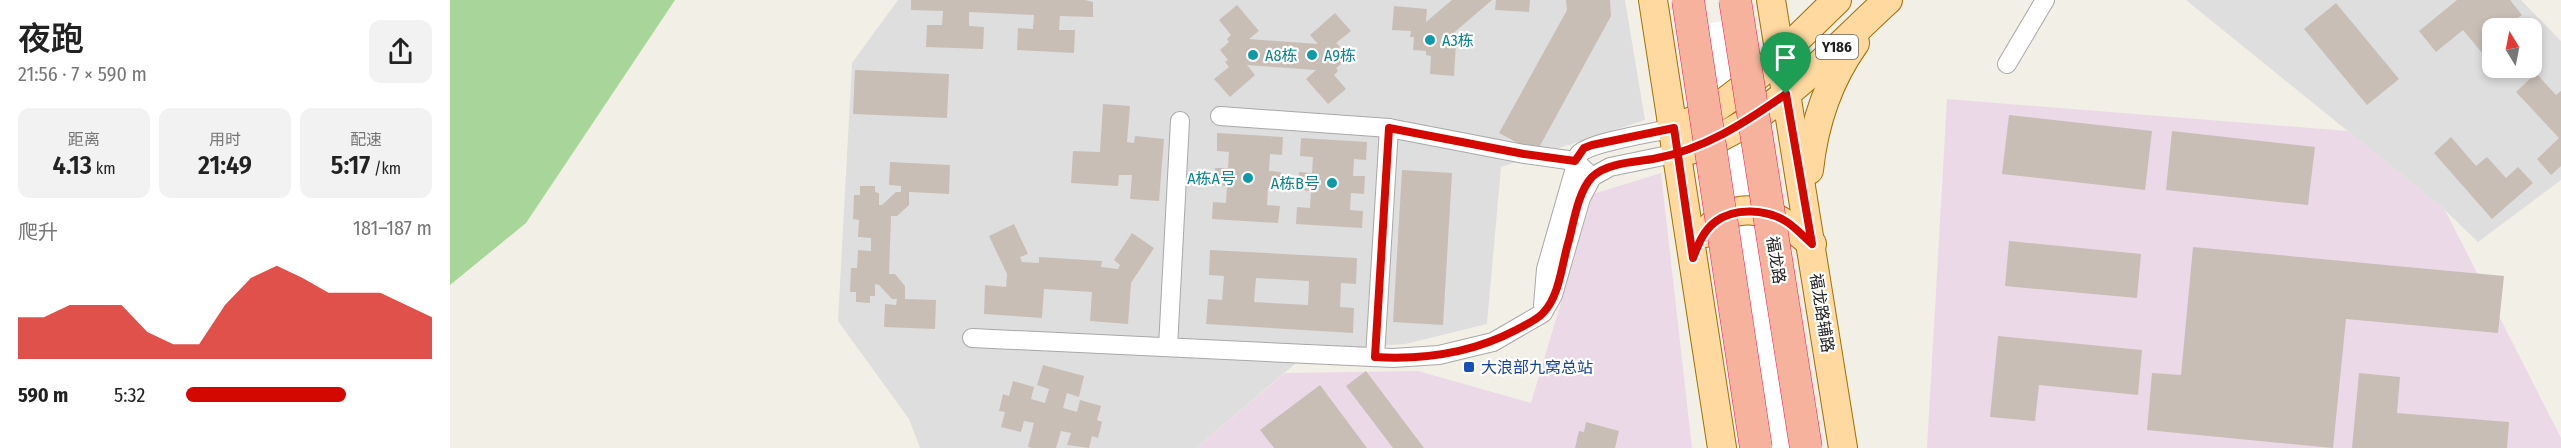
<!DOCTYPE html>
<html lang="zh">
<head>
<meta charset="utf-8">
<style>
  body { margin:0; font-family:"Fira Sans Condensed","Noto Sans SC",sans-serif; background:#f2f2f2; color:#222; height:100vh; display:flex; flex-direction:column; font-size:22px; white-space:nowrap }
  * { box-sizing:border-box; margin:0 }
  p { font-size:20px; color:#767676 }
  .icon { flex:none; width:33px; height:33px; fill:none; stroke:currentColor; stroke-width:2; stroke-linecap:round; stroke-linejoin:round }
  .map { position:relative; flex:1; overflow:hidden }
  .drawer { display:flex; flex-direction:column; background:#fff; width:450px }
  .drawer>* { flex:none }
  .needle { width:39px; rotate:350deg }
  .tools { position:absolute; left:2032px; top:18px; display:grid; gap:12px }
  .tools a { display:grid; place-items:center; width:60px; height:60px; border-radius:12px; background:#fff; box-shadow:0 3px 9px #0003; font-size:30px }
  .pin { position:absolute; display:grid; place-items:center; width:51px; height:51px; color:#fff; margin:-62px -26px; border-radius:50% 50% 50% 0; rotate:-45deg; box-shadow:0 0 6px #0007 }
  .pin .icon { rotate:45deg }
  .round { display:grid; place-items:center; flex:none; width:63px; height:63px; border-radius:12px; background:#f2f2f2 }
  .head { display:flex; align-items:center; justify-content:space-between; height:102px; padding:0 18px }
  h1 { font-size:33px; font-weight:600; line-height:45px }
  .stats { display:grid; grid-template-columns:repeat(3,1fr); gap:9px; height:102px; padding:6px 18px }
  .stats div { display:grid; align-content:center; border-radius:12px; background:#f2f2f2; text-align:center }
  .stats b { font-size:26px; font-weight:600 }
  .stats small { font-size:16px; font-weight:400 }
  .stats p { font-size:16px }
  .chart { height:168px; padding:12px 18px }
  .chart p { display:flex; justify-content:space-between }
  .chart svg { width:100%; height:108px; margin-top:6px; fill:#d30800; opacity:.7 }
  ul { padding:0 18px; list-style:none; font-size:20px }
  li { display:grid; grid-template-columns:96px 72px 1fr; align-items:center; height:45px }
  li i { height:15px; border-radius:8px; background:#d30800 }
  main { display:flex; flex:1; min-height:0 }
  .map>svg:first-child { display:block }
  .residential { fill:#dfdede; fill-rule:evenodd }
  .industrial { fill:#ecd9e8 }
  .forest { fill:#a8d599 }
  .pier { fill:#fff }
  .building { fill:#c8beb6; fill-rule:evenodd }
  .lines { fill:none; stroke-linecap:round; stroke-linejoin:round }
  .minor-casing { stroke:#a8a8a8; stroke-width:20 }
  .primary-casing { stroke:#9f7000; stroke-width:30 }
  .minor { stroke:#fff; stroke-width:18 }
  .primary { stroke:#ffd9a0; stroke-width:28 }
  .trunk-bridge-casing { stroke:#ea1b5a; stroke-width:33; stroke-linecap:butt }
  .trunk-bridge { stroke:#f6b29c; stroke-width:32 }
  .route-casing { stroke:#fff; stroke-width:12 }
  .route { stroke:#d30800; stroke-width:8 }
  .culture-dot { fill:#0f9aa8; stroke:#fff; stroke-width:2 }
  .transit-dot { fill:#1a4fb4; stroke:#fff; stroke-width:2 }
  .labels { text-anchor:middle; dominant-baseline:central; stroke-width:4.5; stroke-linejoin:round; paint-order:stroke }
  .shield { fill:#fff; stroke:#646464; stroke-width:1.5 }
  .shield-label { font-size:15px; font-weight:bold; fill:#212121 }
  .culture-label { font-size:16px; fill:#0d838f; stroke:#fff; text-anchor:start }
  .street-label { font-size:16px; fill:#212121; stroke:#fff }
  .transit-label { font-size:16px; fill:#164399; stroke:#fff; text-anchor:start }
</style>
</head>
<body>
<main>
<section class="drawer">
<div class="head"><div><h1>夜跑</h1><p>21:56 · 7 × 590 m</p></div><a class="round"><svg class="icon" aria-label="share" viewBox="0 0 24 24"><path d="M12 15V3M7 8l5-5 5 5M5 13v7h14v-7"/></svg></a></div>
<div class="stats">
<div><p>距离</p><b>4.13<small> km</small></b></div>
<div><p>用时</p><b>21:49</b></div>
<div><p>配速</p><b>5:17<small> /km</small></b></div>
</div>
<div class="chart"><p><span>爬升</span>181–187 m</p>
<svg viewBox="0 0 160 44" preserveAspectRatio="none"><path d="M0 44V27L10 27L20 22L30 22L40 22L50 33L60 38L70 38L80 22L90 11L100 6L110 11L120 17L130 17L140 17L150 22L160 27V44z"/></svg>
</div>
<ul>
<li><b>590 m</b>5:32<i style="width:65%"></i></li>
</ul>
</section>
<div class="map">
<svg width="2111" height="448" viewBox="0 0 2111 448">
  <rect width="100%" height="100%" fill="#f2efe7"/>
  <g class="residential">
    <polygon points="448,0 1175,0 1195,120 1051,167 1037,324 955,344 898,348 865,347 746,448 470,448 459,419 388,321 402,63"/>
    <path d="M1736 0H2071L2111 41V180L2028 242 1995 210ZM2043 28H2082V68H2043Z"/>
  </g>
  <g class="industrial">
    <polygon points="1497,99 1898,131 1995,210 2111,438 2111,448 1477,448"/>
    <polygon points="1211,173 1242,448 746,448 835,373 968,371 1081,403 1143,194"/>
  </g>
  <polygon class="forest" points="0,0 225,0 76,223 0,285"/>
  <polygon class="pier" points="1298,17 1366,448 1297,448 1231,28"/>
  <g class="building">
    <polygon points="461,0 635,0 643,2 643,17 610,16 609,30 625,30 624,53 567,50 568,28 583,29 584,15 519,12 519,26 534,27 533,49 476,47 477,25 492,25 493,11 461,10"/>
    <polygon points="1002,0 1042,0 993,42 1006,43 1004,76 980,74 981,56 976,55 976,51 963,50 964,37 960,37 961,31 942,30 944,6 977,9 976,22"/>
    <polygon points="1046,0 1080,0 1079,12 1045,10"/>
    <polygon points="1116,0 1160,0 1161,16 1086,153 1049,133 1117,10"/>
    <polygon points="2007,0 2060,0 2072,15 2054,28 2043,28 2043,66 2013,30 1986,52 1969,31"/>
    <polygon points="1886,3 1949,79 1917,105 1854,29"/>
    <polygon points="787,5 809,31 799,39 868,44 860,35 885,13 901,31 886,43 890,47 887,50 896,60 886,68 888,71 884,75 896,89 878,104 856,79 866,70 797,65 805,75 780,97 764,79 779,67 775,62 778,60 770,50 779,42 777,39 781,35 769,20"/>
    <polygon points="2044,68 2059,68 2050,75"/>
    <polygon points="405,70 499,74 497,118 403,114"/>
    <polygon points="2086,73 2106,95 2111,91 2111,166 2101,175 2087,159 2109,138 2066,92"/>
    <polygon points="653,104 680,106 677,142 684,143 685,136 714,139 709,201 680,199 682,175 669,175 668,186 621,183 623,151 650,152"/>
    <polygon points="1559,115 1702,131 1695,190 1552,174"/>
    <polygon points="1722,131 1865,147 1858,205 1716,190"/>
    <polygon points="767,133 833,137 832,155 820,154 819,171 831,172 830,189 818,188 817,205 830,206 828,223 762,219 763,202 776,203 777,186 764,185 765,168 778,168 779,152 767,151"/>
    <polygon points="2001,137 2026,166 2037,157 2056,178 2068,167 2083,183 2042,219 1984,153"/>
    <polygon points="851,138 917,142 916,160 904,159 903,176 915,176 914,194 901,193 900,210 913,211 912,228 846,224 847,207 860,208 861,191 848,190 849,172 862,173 863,157 850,156"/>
    <polygon points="440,162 500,165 499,194 459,192 459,205 447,216 441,216 439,274 445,274 455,286 455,299 486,300 485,329 434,327 435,304 446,305 447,299 442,299 429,285 425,284 425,296 420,296 420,303 406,302 406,292 400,292 401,268 407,268 408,250 421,251 421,238 408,237 409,220 403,219 404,195 410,195 410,186 425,186 425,192 429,193 429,205 432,205 446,192 451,192 451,186 439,185"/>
    <polygon points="952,170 1002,173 993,325 943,322"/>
    <polygon points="564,224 578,254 570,257 572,262 589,263 589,257 652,261 651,267 668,269 670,265 664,260 682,233 704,248 681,283 678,324 640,321 642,292 594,289 592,318 534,314 535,285 556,287 557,274 539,236"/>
    <polygon points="1559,241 1691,254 1687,298 1555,286"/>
    <polygon points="1743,247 2054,276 2048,333 1896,319 1883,448 1697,430 1702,373 1731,375"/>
    <path d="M760 250 907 258 906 284 891 283 890 307 904 308 903 333 756 324 758 299 772 300 774 276 759 275ZM806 278 859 281 858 305 804 302Z"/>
    <polygon points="1548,336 1692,350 1688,395 1589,385 1585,421 1540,417"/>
    <polygon points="593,365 634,376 629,397 617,393 613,408 627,412 630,400 651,406 647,420 652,422 648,438 642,436 639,448 617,445 621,433 611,431 606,448 582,448 578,447 584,423 574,421 571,432 551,427 555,412 549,411 553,394 559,396 563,381 584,387 581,399 595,403 599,389 587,385"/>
    <polygon points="916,371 974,448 943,448 896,386"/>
    <polygon points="1909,373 1950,377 1947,413 2059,422 2057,448 1902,448"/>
    <polygon points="870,385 917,448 824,448 810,430"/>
    <polygon points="1136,422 1169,431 1165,448 1125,448 1129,431 1134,432"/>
  </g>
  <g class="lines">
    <g class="minor-casing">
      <g id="minor">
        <polyline points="1557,64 1595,0"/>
        <polyline points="770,116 939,128 1074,154 1125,161 1142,177"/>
        <path d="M1093 305 1096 269 1129 154C1140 142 1203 133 1224 128"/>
        <polyline points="522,338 943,358 989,355 1043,342 1093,313 1103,295 1131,198 1142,177 1160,167 1228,153"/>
        <polyline points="718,347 730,121"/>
        <polyline points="925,357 939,128"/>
      </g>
    </g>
    <g class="primary-casing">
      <g id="primary">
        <polyline points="1203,0 1272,448"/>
        <polyline points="1321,0 1393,448"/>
        <path d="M1237 123C1285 105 1349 36 1387 0"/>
        <path d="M1240 150C1319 123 1378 55 1438 0"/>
        <path d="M1359 170C1364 123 1378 81 1405 43"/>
        <path d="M1255 233C1291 191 1329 215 1362 244"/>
      </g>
    </g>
    <use href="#minor" class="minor"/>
    <use href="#primary" class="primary"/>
    <g class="trunk-bridge-casing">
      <g id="trunk-bridge">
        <polyline points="1238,0 1306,448"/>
        <polyline points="1285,0 1356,448"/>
      </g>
    </g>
    <use href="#trunk-bridge" class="trunk-bridge"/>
  </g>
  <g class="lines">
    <g class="route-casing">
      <path id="route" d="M1336 94C1295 123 1253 150 1203 159 1184 162 1156 163 1142 177 1128 192 1124 221 1119 240 1112 262 1110 296 1093 313 1087 320 1075 325 1066 330 1022 353 975 360 925 357L939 128 1074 154 1125 161 1134 148 1142 145 1224 128 1243 258C1248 245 1253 231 1265 222 1284 207 1317 209 1337 222 1346 228 1354 237 1362 244L1336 94"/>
    </g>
    <use href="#route" class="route"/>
  </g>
  <g class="culture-dot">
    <circle cx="980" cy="40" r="6"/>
    <circle cx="803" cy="55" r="6"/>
    <circle cx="862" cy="55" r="6"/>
    <circle cx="798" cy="178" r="6"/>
    <circle cx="882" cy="183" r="6"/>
  </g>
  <rect class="transit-dot" x="1013" y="361" width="12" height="12" rx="3"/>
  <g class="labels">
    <rect class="shield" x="1366" y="35" width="42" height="24" rx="4.5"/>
    <g class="shield-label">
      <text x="1387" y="47">Y186</text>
    </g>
    <g class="culture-label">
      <text x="992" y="40">A3栋</text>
      <text x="815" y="55">A8栋</text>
      <text x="874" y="55">A9栋</text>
      <text x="786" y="178" text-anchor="end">A栋A号</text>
      <text x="870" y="183" text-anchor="end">A栋B号</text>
    </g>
    <g class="street-label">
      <text transform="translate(1326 260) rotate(81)">福龙路</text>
      <text transform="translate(1372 313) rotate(81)">福龙路辅路</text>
    </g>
    <g class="transit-label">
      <text x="1031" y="367">大浪部九窝总站</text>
    </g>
  </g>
</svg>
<div class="tools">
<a><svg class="needle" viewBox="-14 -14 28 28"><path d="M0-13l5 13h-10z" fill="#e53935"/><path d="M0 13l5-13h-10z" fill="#767676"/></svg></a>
</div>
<div class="pin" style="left:1336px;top:94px;background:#1e9e55"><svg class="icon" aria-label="arrive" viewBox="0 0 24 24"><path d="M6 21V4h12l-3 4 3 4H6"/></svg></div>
</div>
</main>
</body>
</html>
